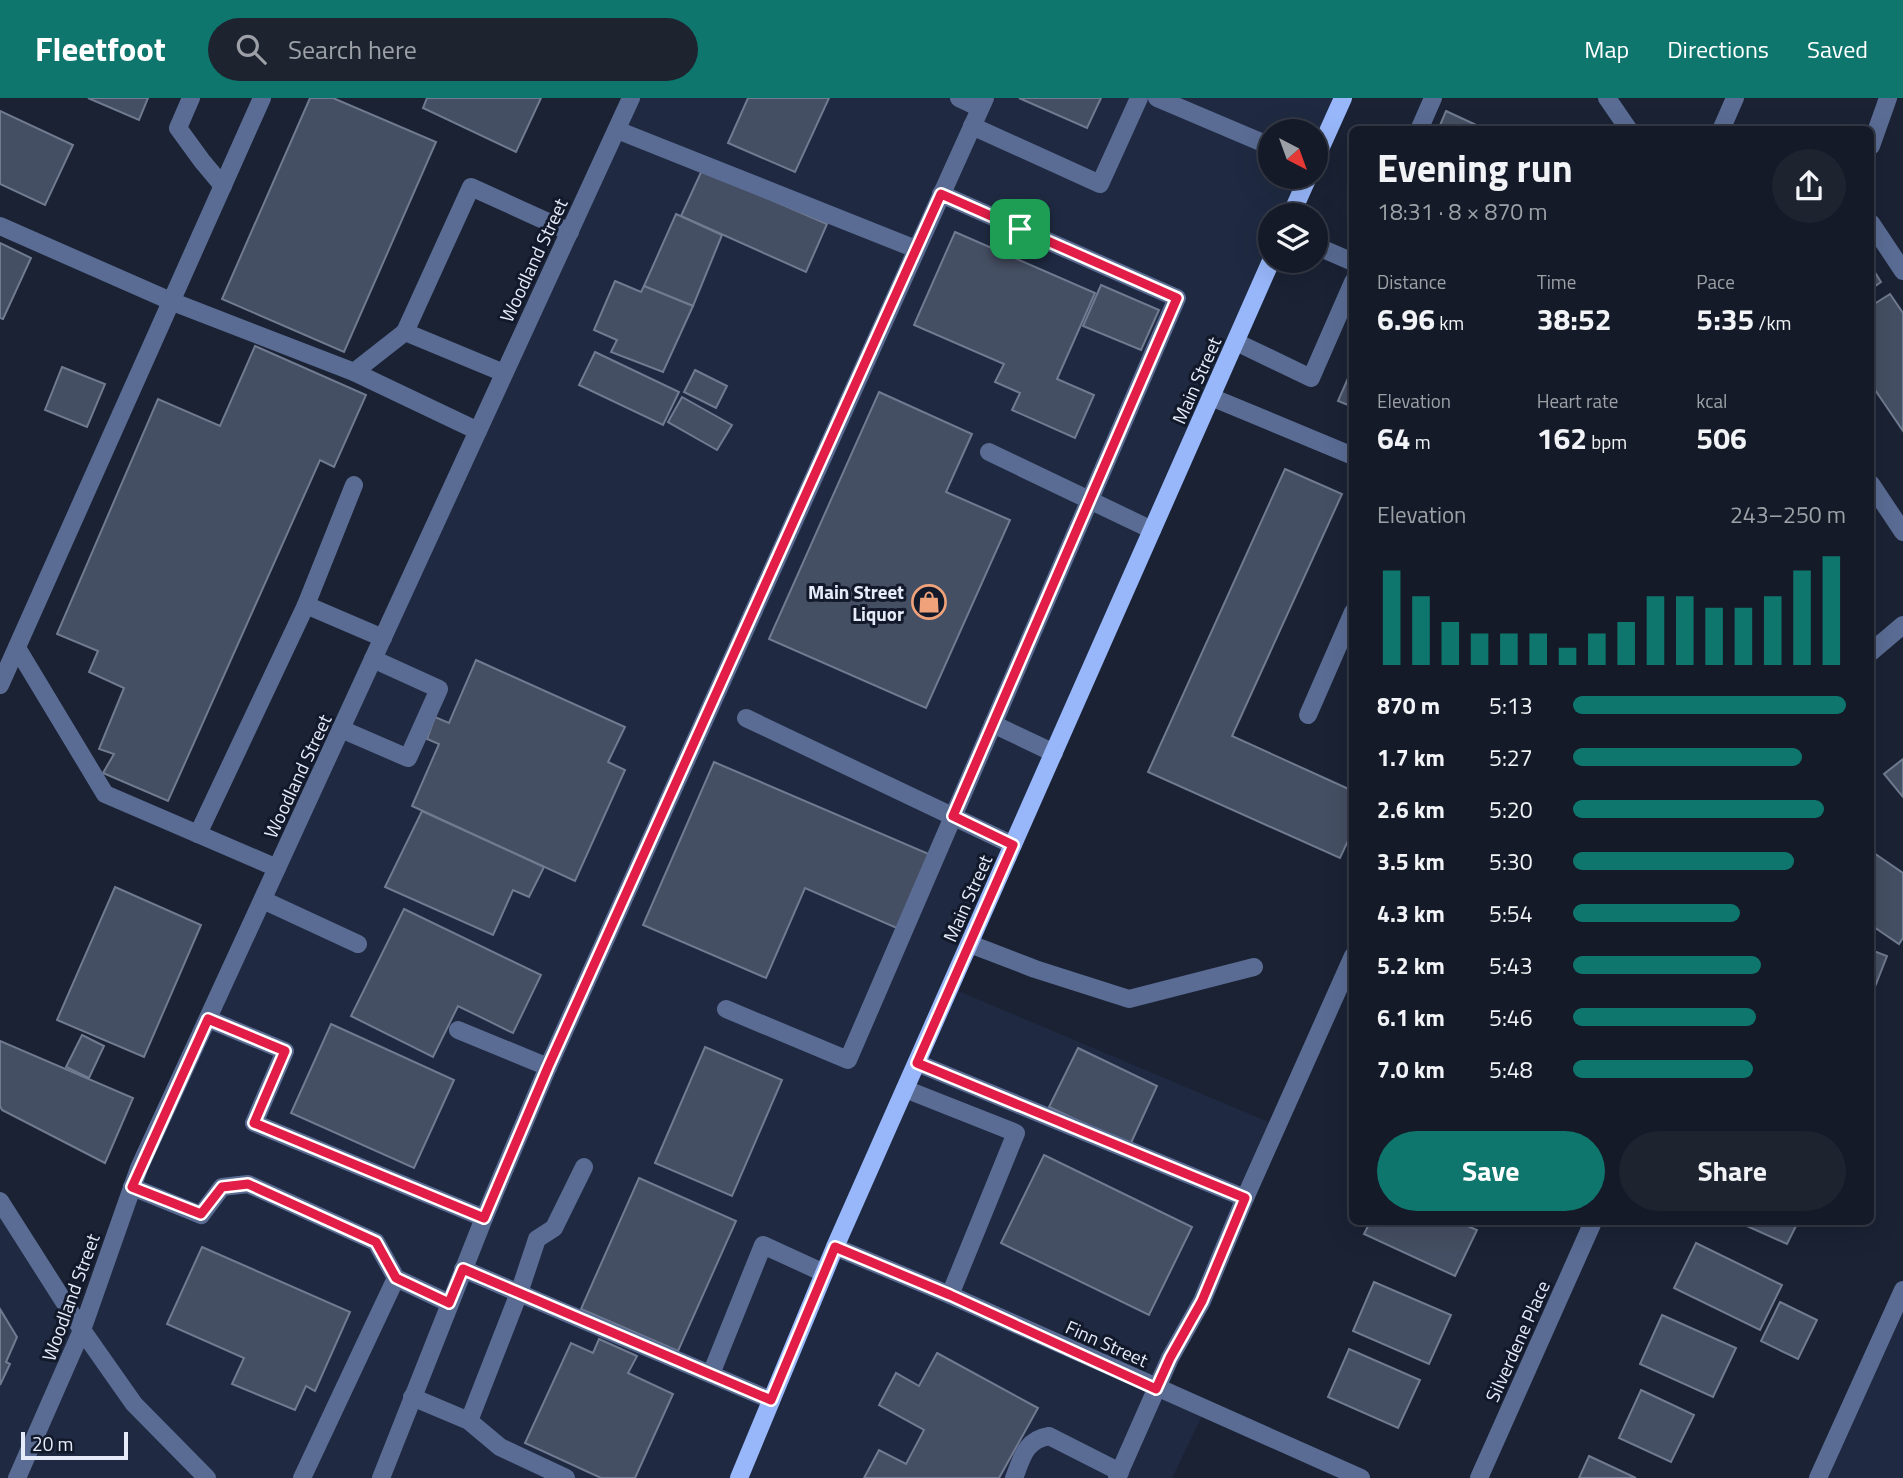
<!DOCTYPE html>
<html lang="en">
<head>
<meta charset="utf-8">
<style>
  body { margin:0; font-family:"Titillium Web",sans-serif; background:#1d232f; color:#f1f3f6; height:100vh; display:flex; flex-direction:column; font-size:26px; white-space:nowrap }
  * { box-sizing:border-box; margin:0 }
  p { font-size:23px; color:#9da1a7 }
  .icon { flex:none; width:38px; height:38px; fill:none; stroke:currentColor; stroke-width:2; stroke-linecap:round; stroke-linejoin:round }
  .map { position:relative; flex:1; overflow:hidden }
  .drawer { position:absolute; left:1349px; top:28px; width:525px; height:1099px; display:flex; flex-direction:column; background:#141a27; border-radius:10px; box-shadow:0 7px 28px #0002,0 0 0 2px #333844 }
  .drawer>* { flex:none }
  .needle { width:46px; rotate:139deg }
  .buttons { position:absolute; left:1258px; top:21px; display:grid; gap:14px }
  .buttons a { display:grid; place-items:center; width:70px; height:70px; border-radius:50%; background:#141a27; box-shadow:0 7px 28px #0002,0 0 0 2px #333844; font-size:35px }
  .scale { position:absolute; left:21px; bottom:18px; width:107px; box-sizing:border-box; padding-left:7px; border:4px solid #e5ebf8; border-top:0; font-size:19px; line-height:24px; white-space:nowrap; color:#e5ebf8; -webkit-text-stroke:5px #11192a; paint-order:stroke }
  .pin { position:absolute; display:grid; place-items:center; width:60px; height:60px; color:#fff; margin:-30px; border-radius:14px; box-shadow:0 4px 10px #0006 }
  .round { display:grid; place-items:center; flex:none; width:74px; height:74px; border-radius:37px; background:#1d232f }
  .head { display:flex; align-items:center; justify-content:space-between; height:119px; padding:0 28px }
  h1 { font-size:38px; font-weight:700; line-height:52px }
  .metrics { display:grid; grid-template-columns:repeat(3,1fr); gap:10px; height:119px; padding:7px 28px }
  .metrics div { display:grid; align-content:center }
  .metrics b { font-size:30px; font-weight:700 }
  .metrics small { font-size:19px; font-weight:400 }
  .metrics p { font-size:19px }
  .chart { height:196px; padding:14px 28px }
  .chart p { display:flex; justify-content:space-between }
  .chart svg { width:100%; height:126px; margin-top:7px; stroke:#0f766e; stroke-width:6 }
  .primary-button { display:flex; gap:14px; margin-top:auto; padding:14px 28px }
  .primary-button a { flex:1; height:80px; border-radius:42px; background:#0f766e; color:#fff; font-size:28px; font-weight:700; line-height:80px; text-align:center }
  .primary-button a+a { background:#1d232f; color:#f1f3f6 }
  ul { padding:0 28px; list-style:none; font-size:23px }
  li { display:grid; grid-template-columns:112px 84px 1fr; align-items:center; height:52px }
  li i { height:18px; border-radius:9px; background:#0f766e }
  header { display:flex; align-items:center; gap:42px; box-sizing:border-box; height:98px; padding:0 35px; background:#0f766e; color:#fff }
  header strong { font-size:33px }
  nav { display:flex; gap:38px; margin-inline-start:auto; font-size:24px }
  .search { width:490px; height:63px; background:#1d232f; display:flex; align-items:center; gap:18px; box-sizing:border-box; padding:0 24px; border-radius:38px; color:#9da1a7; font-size:26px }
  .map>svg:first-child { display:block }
  .built { fill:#1f2a42 }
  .building { fill:#454f63; stroke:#707b91; stroke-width:2 }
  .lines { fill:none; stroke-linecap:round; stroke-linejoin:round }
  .minor { stroke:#5a6c94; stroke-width:18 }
  .major { stroke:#98b7fa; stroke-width:18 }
  .route-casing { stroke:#fff; stroke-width:14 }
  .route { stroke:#e11d48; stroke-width:9 }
  .labels { text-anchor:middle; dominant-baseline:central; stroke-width:6; stroke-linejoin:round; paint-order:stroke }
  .street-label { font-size:19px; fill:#e5ebf8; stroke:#11192a }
  .poi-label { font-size:19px; font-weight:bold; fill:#e5ebf8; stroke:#11192a; text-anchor:end }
</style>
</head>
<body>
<header>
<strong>Fleetfoot</strong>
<div class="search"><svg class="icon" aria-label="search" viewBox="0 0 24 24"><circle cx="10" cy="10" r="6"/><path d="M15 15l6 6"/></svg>Search here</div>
<nav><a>Map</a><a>Directions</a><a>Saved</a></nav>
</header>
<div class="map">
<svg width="1903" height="1380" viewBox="0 0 1903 1380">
  <rect width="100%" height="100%" fill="#1a2234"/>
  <g class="built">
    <polygon points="631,0 1343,0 1316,60 1316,33 1270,33 1270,79 1308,79 1291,117 1270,117 1270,163 951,890 1278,1028 1156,1290 1205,1312 1172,1380 0,1380 0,1103 82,1231 106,1163"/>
    <polygon points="1903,1196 1903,1380 1821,1380"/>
  </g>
  <g class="building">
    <polygon points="88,0 148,0 139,22"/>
    <polygon points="310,0 333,0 436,44 344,254 222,201"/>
    <polygon points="427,0 541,0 516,54 423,10"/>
    <polygon points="748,0 829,0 795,74 728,45"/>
    <polygon points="1019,0 1101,0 1087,30"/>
    <polygon points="0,13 73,47 45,107 0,86"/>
    <polygon points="1446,13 1487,32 1438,32"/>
    <polygon points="702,72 827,126 806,174 681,118"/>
    <polygon points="676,116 722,137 693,208 644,188"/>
    <polygon points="955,134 1095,195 1057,281 1094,297 1075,340 1012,312 1020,295 995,284 1004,266 914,227"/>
    <polygon points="0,145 31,160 3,221 0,220"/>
    <polygon points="1871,168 1881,184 1871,191"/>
    <polygon points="615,183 641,194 644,188 693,208 663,274 611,254 617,242 594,232"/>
    <polygon points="1101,187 1159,212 1141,252 1083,228"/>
    <polygon points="1890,196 1903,215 1903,333 1871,286 1871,208"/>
    <polygon points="255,248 366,297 334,369 320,362 168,703 103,675 114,656 99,651 124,590 89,574 98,553 57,536 158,301 220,328"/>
    <polygon points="595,254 679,294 663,327 579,287"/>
    <polygon points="62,269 105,286 87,329 45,312"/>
    <polygon points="1353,269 1353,309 1338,303"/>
    <polygon points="695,272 727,288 716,310 684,294"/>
    <polygon points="879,294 972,336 946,394 1010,422 926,610 769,541"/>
    <polygon points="682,299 732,327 717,352 668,324"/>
    <polygon points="1285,371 1342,396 1232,638 1353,693 1353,732 1340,760 1148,674"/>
    <polygon points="476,562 625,629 608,664 625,672 575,783 412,708 439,646 427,641 435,619 449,625"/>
    <polygon points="1903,661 1903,699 1884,676"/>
    <polygon points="714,664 931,757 899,831 805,790 766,880 643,827"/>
    <polygon points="422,713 544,769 529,799 513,792 493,837 385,789"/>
    <polygon points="1871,753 1903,775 1903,840 1899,846 1871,827"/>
    <polygon points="115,789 201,827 144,959 57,922"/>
    <polygon points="404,811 541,877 513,935 458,908 433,959 351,918"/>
    <polygon points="1871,852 1887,858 1871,899"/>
    <polygon points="331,926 454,982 414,1070 291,1015"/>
    <polygon points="82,937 104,948 89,980 66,969"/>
    <polygon points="0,943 133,1000 105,1065 2,1012 0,1008"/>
    <polygon points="705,949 782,982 732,1098 655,1065"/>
    <polygon points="1078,950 1157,988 1130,1047 1049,1009"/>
    <polygon points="1044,1057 1192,1129 1149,1217 1001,1145"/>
    <polygon points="639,1080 736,1123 678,1253 581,1211"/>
    <polygon points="1370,1124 1458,1124 1477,1132 1455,1178 1364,1136"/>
    <polygon points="1738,1124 1798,1124 1787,1146"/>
    <polygon points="1696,1145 1782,1187 1760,1232 1674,1190"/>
    <polygon points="202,1149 350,1214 315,1293 306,1288 295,1312 232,1286 244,1260 167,1226"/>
    <polygon points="1374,1184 1451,1217 1429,1266 1353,1233"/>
    <polygon points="1780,1204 1817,1222 1798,1261 1761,1243"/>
    <polygon points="0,1211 17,1239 6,1264 10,1266 0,1287"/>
    <polygon points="1662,1217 1736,1250 1713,1299 1640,1266"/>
    <polygon points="599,1241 637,1258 628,1275 673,1296 635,1380 601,1380 525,1345 571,1245 593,1255"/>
    <polygon points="1349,1251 1420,1282 1398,1330 1328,1299"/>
    <polygon points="937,1255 1038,1310 999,1380 864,1380 879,1352 906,1366 924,1332 879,1307 896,1275 919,1288"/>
    <polygon points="1641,1292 1694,1317 1671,1364 1619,1340"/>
    <polygon points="1589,1358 1636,1380 1579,1380"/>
  </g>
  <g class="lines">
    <g class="minor">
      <polyline points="191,0 178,30 202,63 223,88"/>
      <polyline points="959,0 980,10"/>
      <polyline points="1157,0 1270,48"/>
      <polyline points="1607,0 1629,32"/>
      <polyline points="972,28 1100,86 1139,0"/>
      <polyline points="617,32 916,151"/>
      <polyline points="1419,32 1433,0"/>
      <polyline points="1721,32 1735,0"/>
      <polyline points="1871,48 1888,0"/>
      <polyline points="1871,125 1903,173"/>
      <polyline points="0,128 173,204 354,274 405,234"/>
      <polyline points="1316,148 1353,164"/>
      <polyline points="1236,244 1311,280 1353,184"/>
      <polyline points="354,274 478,333"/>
      <polyline points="504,275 405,234 471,89 570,134"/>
      <polyline points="1211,299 1353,358"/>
      <polyline points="989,354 1152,432"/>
      <polyline points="1871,386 1903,434"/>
      <polyline points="306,507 354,387"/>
      <polyline points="17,550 105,696 277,770"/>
      <polyline points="1871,554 1903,527"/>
      <polyline points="0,587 262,0"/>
      <polyline points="1308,617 1353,514"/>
      <polyline points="746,620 1013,747"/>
      <polyline points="993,626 1054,655"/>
      <polyline points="341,631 408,660 439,591 373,561"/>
      <polyline points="198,736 306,507 383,540"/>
      <polyline points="263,802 358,846"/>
      <polyline points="970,846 1035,871 1129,901 1254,869"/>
      <polyline points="726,911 848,962 1177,200 941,96"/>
      <polyline points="208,921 285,953 254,1025 484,1120"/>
      <polyline points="458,932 548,969"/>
      <polyline points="917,965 1245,1100"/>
      <polyline points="905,991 1016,1035 950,1197"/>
      <polyline points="132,1089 201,1117 222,1089 248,1086 376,1144 396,1180 449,1205"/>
      <polyline points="0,1103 82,1232 134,1306 207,1380"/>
      <polyline points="835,1149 950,1197 1361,1380"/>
      <polyline points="463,1171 519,1195 537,1141 554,1130 584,1069"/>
      <polyline points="711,1276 763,1147 824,1175"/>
      <polyline points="412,1299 469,1323 500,1349 566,1380"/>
      <polyline points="469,1323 519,1195 771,1302"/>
      <polyline points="17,1380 82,1232 139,1070 631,0"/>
      <polyline points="302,1380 396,1180"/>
      <polyline points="381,1380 484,1120 548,969 985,0"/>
      <path d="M1014 1380C1022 1360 1025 1342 1049 1338L1120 1374"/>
      <polyline points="1117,1380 1170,1260 1202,1203 1245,1100 1353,858"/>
      <polyline points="1479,1380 1593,1124"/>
      <polyline points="1818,1380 1903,1192"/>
    </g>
    <g class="major">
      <polyline points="1316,60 1343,0"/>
      <polyline points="1291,117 1308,79"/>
      <polyline points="739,1380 835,1149 1271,163"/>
    </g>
  </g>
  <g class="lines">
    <g class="route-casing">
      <polygon id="route" points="941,96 1177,200 953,718 1013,747 917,965 1245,1100 1202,1203 1170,1260 1156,1291 950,1197 835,1149 771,1302 463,1171 449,1205 396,1180 376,1144 248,1086 222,1089 201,1116 132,1089 208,921 285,953 254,1025 484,1120 548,969"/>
    </g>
    <use href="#route" class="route"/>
  </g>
  <defs>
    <g id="shop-ring" transform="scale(1.75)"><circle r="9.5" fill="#11192a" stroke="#f0a27a" stroke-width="1.5"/><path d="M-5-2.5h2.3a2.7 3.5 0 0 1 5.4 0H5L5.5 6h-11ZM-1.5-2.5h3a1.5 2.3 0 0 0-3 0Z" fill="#f0a27a"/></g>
  </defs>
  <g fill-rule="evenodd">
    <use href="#shop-ring" x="929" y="504"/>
  </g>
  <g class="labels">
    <g class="street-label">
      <text transform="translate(533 162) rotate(-65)">Woodland Street</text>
      <text transform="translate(1196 282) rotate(-66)">Main Street</text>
      <text transform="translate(297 678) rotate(-65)">Woodland Street</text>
      <text transform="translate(967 800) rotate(-66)">Main Street</text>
      <text transform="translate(70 1199) rotate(-70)">Woodland Street</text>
      <text transform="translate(1517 1243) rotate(-66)">Silverdene Place</text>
      <text transform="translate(1107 1245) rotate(24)">Finn Street</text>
    </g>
    <g class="poi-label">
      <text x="904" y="493">Main Street<tspan x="904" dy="22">Liquor</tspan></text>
    </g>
  </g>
</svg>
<div class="buttons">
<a><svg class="needle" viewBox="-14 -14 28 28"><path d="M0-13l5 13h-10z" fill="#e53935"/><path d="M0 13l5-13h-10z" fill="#9da1a7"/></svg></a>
<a><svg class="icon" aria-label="layers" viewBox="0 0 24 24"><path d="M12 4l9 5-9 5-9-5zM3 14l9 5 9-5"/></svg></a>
</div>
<div class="scale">20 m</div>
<div class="pin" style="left:1020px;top:131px;background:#1e9e55"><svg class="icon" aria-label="arrive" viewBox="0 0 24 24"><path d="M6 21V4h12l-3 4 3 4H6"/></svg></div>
<section class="drawer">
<div class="head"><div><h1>Evening run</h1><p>18:31 · 8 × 870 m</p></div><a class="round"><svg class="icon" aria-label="share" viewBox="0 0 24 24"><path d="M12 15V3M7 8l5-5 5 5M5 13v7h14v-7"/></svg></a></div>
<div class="metrics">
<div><p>Distance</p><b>6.96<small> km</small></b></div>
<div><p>Time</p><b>38:52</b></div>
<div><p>Pace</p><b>5:35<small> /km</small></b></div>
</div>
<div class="metrics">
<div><p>Elevation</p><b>64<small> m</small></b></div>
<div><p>Heart rate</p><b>162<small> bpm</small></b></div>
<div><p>kcal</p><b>506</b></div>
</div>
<div class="chart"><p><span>Elevation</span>243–250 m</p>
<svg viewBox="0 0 160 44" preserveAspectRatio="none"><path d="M5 44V11M15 44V20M25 44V29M35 44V33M45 44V33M55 44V33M65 44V38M75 44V33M85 44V29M95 44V20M105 44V20M115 44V24M125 44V24M135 44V20M145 44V11M155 44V6"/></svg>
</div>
<ul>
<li><b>870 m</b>5:13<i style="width:100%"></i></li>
<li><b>1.7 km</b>5:27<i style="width:84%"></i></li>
<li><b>2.6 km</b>5:20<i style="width:92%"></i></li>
<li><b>3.5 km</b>5:30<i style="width:81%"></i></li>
<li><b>4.3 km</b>5:54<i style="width:61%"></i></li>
<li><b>5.2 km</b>5:43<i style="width:69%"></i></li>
<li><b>6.1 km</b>5:46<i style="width:67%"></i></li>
<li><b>7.0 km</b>5:48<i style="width:66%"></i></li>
</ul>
<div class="primary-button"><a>Save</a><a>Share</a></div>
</section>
</div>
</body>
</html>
